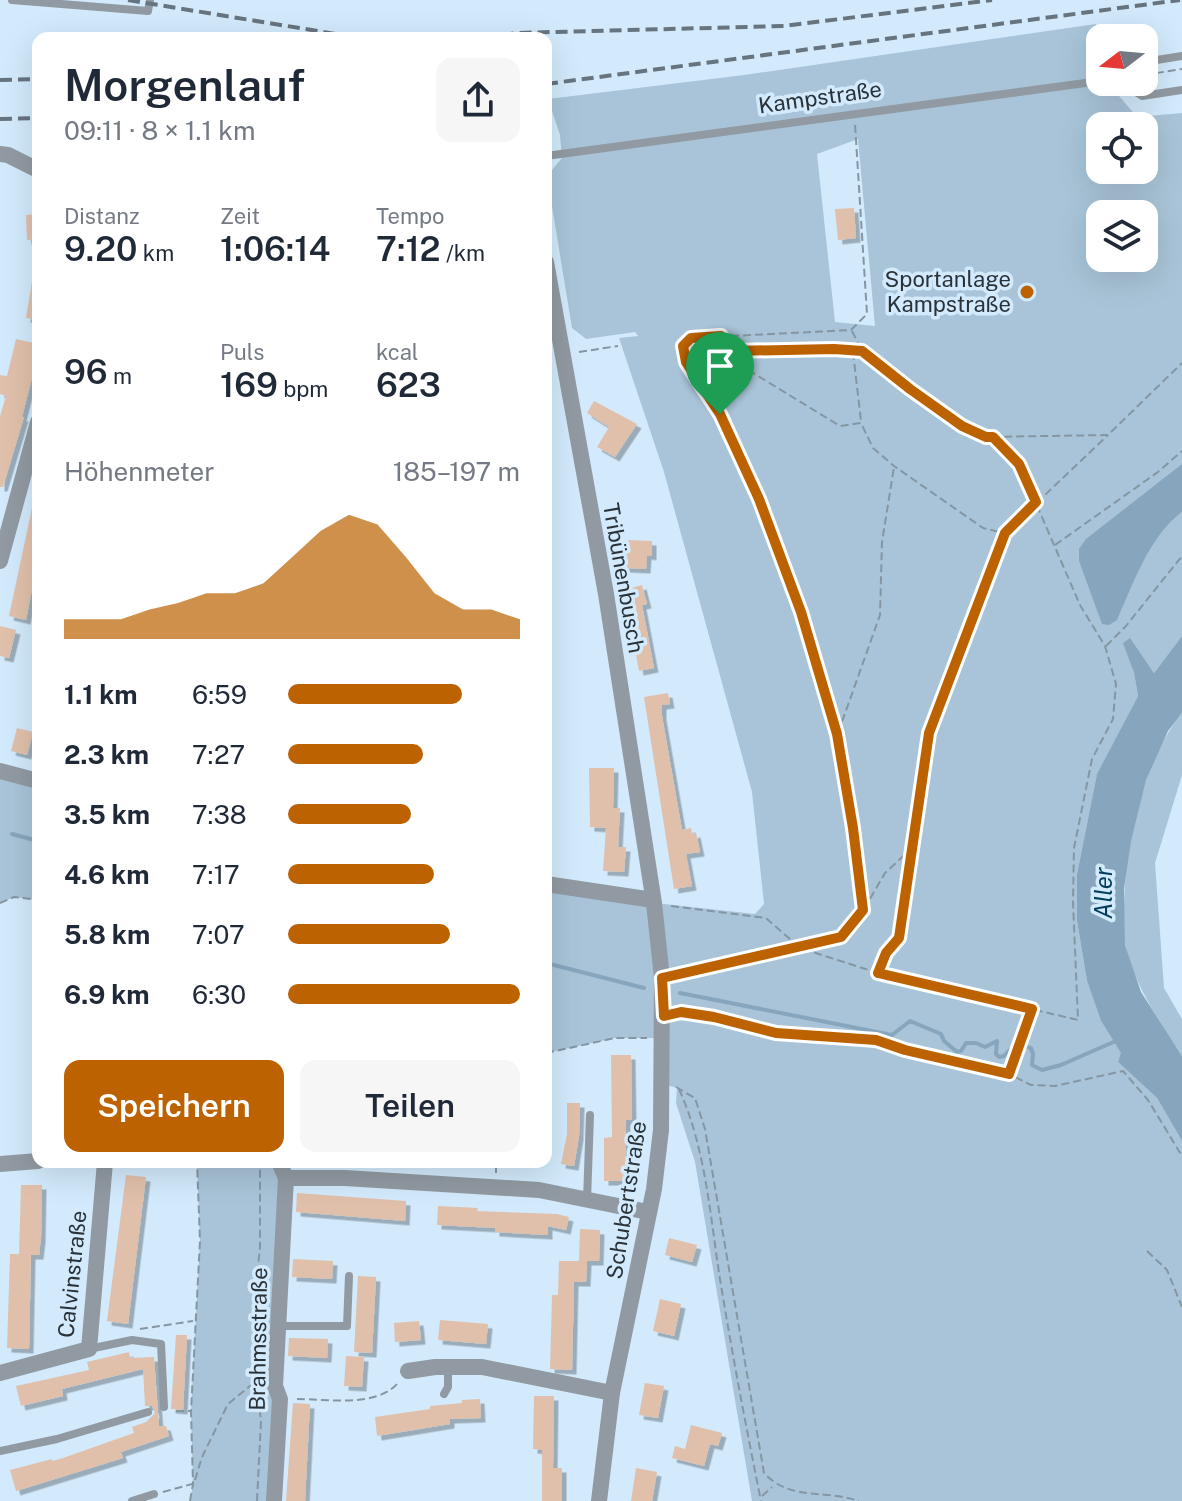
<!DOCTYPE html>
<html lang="de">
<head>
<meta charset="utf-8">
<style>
  body { margin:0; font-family:"Public Sans",sans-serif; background:#f6f6f7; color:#1f2937; height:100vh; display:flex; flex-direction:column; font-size:30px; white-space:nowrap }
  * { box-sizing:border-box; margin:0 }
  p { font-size:26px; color:#747a83 }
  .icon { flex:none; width:44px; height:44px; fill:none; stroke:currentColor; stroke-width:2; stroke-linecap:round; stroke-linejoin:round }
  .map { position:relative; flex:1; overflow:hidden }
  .side { position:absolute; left:32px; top:32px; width:520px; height:1136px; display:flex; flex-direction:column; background:#fff; border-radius:16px; box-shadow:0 8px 32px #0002 }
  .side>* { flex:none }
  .needle { width:52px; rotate:254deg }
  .tools { position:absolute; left:1086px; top:24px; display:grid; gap:16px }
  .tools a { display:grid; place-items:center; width:72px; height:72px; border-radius:16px; background:#fff; box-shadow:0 8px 32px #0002; font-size:40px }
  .pin { position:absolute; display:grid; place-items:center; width:68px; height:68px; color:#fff; margin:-82px -34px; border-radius:50% 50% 50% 0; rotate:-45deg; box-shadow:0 0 8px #0007 }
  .pin .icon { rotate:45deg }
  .round { display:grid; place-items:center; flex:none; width:84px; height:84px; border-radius:16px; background:#f6f6f7 }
  .overview { display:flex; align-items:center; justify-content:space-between; height:136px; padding:0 32px }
  h1 { font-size:44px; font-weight:600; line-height:60px }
  .figures { display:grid; grid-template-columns:repeat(3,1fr); gap:12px; height:136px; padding:8px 32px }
  .figures div { display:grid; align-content:center }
  .figures b { font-size:34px; font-weight:600 }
  .figures small { font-size:22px; font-weight:400 }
  .figures p { font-size:22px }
  .chart { height:224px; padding:16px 32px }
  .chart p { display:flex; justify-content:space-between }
  .chart svg { width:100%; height:144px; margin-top:8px; fill:#bc6200; opacity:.7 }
  .button { display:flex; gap:16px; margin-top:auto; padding:16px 32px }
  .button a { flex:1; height:92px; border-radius:16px; background:#bc6200; color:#fff; font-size:32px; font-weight:600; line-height:92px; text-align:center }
  .button a+a { background:#f6f6f7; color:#1f2937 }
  ul { padding:0 32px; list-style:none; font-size:26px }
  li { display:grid; grid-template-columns:128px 96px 1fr; align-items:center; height:60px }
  li i { height:20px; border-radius:10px; background:#bc6200 }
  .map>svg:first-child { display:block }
  .green { fill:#a9c4d8; fill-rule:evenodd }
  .water { fill:#87a6bd }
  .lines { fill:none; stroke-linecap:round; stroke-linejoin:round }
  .stream { stroke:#87a6bd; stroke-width:4 }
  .building { fill:#e0c0aa; filter:url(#shadow) }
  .path { stroke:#8596a3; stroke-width:2; stroke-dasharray:8 4; stroke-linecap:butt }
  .lane { stroke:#919aa2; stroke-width:8 }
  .street { stroke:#919aa2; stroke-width:16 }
  .rail { stroke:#66747f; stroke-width:4; stroke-dasharray:12 6; stroke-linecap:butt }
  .route-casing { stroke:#fff; stroke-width:16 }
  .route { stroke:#bc6200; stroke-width:10 }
  .poi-dot { fill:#bc6200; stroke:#d2eafc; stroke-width:3 }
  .labels { text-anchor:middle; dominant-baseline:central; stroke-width:7; stroke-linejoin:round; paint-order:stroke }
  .street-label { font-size:22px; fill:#293239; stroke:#d2eafc }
  .poi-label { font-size:22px; fill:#293239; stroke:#d2eafc; text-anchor:end }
  .water-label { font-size:24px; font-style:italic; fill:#023d5c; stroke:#d2eafc }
</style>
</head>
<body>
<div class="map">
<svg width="1182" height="1501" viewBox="0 0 1182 1501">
  <defs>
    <filter id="shadow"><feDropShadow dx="4.5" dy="4.5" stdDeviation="0" flood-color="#0004"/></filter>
  </defs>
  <rect width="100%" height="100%" fill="#d2eafc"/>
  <g class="green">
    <path d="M1096 24 1100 45V82H1107L1137 117 1182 113V464L1177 468 1117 620C1134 583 1149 537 1182 512V636L1154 673 1130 639 1124 643 1134 673 1138 696 1097 775 1077 874V921L1087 981 1101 1021 1122 1054 1118 1062 1157 1098 1182 1141V1501H752L695 1162 676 1103 677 1088 663 1084V1038H615L546 1053V891L755 914 764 904 752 792 664 472 619 338 638 336 635 332 586 339 572 328 547 176 562 158 560 135 548 99 744 75ZM1100 126H1144V170H1100ZM858 139 875 326 835 322 817 154ZM1100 214H1144V258H1100Z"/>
    <path d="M1182 713V775L1155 863 1164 988 1182 1019V1056C1160 1022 1136 988 1126 948 1123 938 1125 927 1124 917 1124 849 1139 767 1182 713Z"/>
    <polygon points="0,771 38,781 38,900 14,897 0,903"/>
    <polygon points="197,1162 279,1162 274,1501 190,1501 193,1484 191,1411 200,1241"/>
  </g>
  <g class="water">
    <path d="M1182 464V512C1149 537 1134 583 1117 620L1109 625 1102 624 1079 561V549L1086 539Z"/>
    <polygon points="1182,636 1182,713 1168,731 1146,780 1131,841 1124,889 1125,945 1141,992 1182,1056 1182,1141 1157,1098 1118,1062 1121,1053 1101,1021 1087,981 1077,921 1077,874 1097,774 1138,696 1134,673 1123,643 1130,638 1154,673"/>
  </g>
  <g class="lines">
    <g class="stream">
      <polyline points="12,834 38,841"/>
      <polyline points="546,963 644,988"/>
      <path d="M680 993 892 1035 910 1021 941 1034 944 1041 957 1052 961 1051 966 1043H976L985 1047 997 1041 996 1054 999 1057 1004 1056C1013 1046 1018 1043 1031 1048L1033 1054 1032 1065 1042 1070 1061 1065 1118 1040"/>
    </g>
  </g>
  <g class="building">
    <polygon points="854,208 856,238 838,240 835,209"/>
    <polygon points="38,214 38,239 27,240 26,215"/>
    <polygon points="32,282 38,283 38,320 26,318"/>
    <polygon points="16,339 38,344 38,354 22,417 24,417 3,487 0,487 0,416 6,396 0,394 0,375 7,376"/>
    <polygon points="594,401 637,424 615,457 597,447 609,427 587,413"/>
    <polygon points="32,508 38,508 38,559 26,620 9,616"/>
    <polygon points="628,540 652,541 652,556 647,555 646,569 623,568 623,550 628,550"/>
    <polygon points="642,585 647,604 642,605 654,668 639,671 624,590"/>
    <polygon points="0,626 16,630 9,658 0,656"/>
    <polygon points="668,693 670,704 662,705 662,716 682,830 691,828 692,834 696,833 700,852 686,854 692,886 674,889 644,697"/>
    <polygon points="17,728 33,732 27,755 11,751"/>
    <polygon points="589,768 614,768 613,808 620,808 618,847 626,847 624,872 603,871 606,828 590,827"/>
    <polygon points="611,1055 631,1055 632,1120 626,1120 626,1181 604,1181 604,1138 612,1137"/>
    <polygon points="567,1103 580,1103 579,1136 574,1166 561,1164 567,1134"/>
    <polygon points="126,1175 146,1177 128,1324 107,1321"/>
    <polygon points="21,1185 42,1185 41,1238 39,1255 31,1255 29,1349 7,1348 10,1254 19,1254"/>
    <polygon points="297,1193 406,1201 405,1221 296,1212"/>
    <polygon points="438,1206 478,1208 477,1211 557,1214 569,1217 566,1230 548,1226 548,1235 495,1232 495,1228 437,1225"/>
    <polygon points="580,1229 600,1230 599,1261 579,1261"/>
    <polygon points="669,1238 697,1245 692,1262 665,1255"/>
    <polygon points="293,1259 333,1261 332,1279 292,1277"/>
    <polygon points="559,1261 587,1261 586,1282 574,1282 572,1370 550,1369 552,1295 558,1295"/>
    <polygon points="358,1276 376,1277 372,1353 354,1352"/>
    <polygon points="660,1299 681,1304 674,1336 653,1331"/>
    <polygon points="440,1320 488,1324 486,1344 438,1340"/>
    <polygon points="419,1321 421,1340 395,1342 394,1323"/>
    <polygon points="176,1335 187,1335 183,1410 171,1409"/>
    <polygon points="289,1338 328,1339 327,1358 288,1356"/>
    <polygon points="129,1352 130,1358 154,1357 159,1426 166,1426 169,1436 121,1452 123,1458 16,1491 10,1470 52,1459 52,1461 63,1458 134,1433 132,1427 146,1422 155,1413 152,1406 145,1406 143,1369 62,1389 63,1396 21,1406 16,1386 89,1370 87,1362"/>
    <polygon points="346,1356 364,1357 362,1387 344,1386"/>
    <polygon points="645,1383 664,1386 658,1418 639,1415"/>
    <polygon points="534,1396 554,1396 553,1468 562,1468 562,1501 542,1501 542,1450 533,1449"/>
    <polygon points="480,1399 481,1418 450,1419 450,1424 377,1436 375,1417 430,1409 430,1406 462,1403 462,1400"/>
    <polygon points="293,1403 310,1404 305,1501 286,1501"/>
    <polygon points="691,1425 722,1433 718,1446 710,1444 704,1466 672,1458 675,1446 685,1449"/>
    <polygon points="636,1468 657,1472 652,1501 631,1501"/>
  </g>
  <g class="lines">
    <g class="path">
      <polyline points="1144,75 1182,69"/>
      <polyline points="852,331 862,351 910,389 962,426 986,437 1108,435 1182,363"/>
      <polyline points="721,336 731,350"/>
      <polyline points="862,351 834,349 732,351 740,365 840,426 861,423 873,448 894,466 983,528 1003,533"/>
      <polyline points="579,352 618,346"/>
      <polyline points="853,352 861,421"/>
      <polyline points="1055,545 1158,472 1182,451"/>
      <polyline points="1106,646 1126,626 1182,556"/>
      <polyline points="838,733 880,615 882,542 894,467"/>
      <polyline points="0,903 14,897 38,900"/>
      <polyline points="671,906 766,918 800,948 878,973 1078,1020 1073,902 1074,848 1092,759 1113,719 1116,684 1105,646 1080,605 1019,464 993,437"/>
      <polyline points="864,909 885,873 911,849"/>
      <polyline points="879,971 886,953 899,938 929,733 1005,533 1108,435"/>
      <polyline points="677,974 841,937 863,910 837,734 801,612 759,499 720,414 686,362 683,346 691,338 851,330 867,314 855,124"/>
      <polyline points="675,1013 714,1017 776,1033 876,1040 905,1050 1009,1074 1031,1085 1055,1086 1123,1071 1148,1100 1182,1156"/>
      <polyline points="546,1053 615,1038 647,1038"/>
      <polyline points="1009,1072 1031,1011"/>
      <path d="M676 1087 695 1098 705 1129 764 1473C790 1501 822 1489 859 1501"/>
      <path d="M679 1089C706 1149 710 1216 720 1279 732 1353 746 1427 761 1501"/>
      <polyline points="496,1173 496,1162"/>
      <polyline points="1147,1251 1167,1270 1182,1307"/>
      <polyline points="140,1329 193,1321"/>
      <path d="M297 1399C327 1399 376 1408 398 1383"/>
      <polyline points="176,1411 190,1411"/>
      <polyline points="195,1480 202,1457 228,1404 250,1386 256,1386"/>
      <polyline points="163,1492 192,1484"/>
      <polyline points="762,1496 772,1487"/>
      <polyline points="190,1501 193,1484 191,1411 200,1241 197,1162"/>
      <polyline points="257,1501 261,1421 257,1386 254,1306 260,1247 260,1162"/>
    </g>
    <g class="lane">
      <polyline points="12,0 148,11 150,0"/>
      <polyline points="1144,62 1182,56"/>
      <polyline points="1120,82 1142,96 1182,90"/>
      <polyline points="546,156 1100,81"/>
      <polyline points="587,1200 590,1115"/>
      <polyline points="279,1326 347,1326 349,1276"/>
      <polyline points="89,1349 132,1340 161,1344 164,1407"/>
      <polyline points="444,1394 448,1387 448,1368"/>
      <polyline points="0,1451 57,1439 148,1412"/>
      <polyline points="132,1501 154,1494"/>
    </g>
    <g class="street">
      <polyline points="0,154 8,155 38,170"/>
      <polyline points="546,262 606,594 654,903 662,978 661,1130 654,1189 612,1393 599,1501"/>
      <polyline points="0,561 38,422"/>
      <polyline points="0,771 38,781"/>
      <polyline points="546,884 653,900"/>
      <polyline points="279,1162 286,1178 345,1178 539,1190 648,1212"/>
      <polyline points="0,1164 38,1161"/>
      <polyline points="408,1371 435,1367 482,1367 612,1393"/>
      <polyline points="0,1373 89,1349 105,1162"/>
      <polyline points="274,1501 280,1399 275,1386 286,1178"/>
    </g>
    <g class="rail">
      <polyline points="128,0 342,35"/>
      <polyline points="484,38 516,33 784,26 992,0"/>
      <polyline points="0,80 38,79"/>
      <polyline points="546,84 1180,0"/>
      <polyline points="0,119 38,118"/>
    </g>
  </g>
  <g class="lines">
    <g class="route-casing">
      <polygon id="route" points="721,336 732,351 834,349 862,351 910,389 962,426 986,437 993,437 1019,464 1036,502 1005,533 929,733 899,938 886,953 878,973 1032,1009 1009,1074 905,1050 876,1040 776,1033 714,1017 681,1012 664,1016 662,978 841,937 863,910 853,828 837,734 801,612 759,499 720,414 686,362 683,346 691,338"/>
    </g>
    <use href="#route" class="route"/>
  </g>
  <circle class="poi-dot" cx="1027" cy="292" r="8"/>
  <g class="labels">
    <g class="street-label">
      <text transform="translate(820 97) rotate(-8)">Kampstraße</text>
      <text transform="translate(624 578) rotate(80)">Tribünenbusch</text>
      <text transform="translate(626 1200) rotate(-81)">Schubertstraße</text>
      <text transform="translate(72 1274) rotate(-84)">Calvinstraße</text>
      <text transform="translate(258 1339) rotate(-89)">Brahmsstraße</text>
    </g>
    <g class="poi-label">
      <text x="1011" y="279">Sportanlage<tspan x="1011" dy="25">Kampstraße</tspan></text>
    </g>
    <g class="water-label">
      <text transform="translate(1103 893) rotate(-90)">Aller</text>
    </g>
  </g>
</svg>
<div class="tools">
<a><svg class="needle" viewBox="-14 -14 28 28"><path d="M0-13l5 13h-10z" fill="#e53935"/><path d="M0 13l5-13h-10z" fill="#747a83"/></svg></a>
<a><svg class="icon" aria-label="locate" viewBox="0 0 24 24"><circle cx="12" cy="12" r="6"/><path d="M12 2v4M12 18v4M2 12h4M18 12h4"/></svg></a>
<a><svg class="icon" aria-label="layers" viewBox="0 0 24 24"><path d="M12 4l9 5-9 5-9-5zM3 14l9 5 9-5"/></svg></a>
</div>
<div class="pin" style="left:720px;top:414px;background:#1e9e55"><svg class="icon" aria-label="arrive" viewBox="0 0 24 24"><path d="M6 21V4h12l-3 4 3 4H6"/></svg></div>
<section class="side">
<div class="overview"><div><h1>Morgenlauf</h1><p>09:11 · 8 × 1.1 km</p></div><a class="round"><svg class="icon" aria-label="share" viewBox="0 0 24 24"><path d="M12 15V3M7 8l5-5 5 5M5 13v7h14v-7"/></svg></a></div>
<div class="figures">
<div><p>Distanz</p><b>9.20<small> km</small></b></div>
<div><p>Zeit</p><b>1:06:14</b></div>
<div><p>Tempo</p><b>7:12<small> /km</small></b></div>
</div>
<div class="figures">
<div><b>96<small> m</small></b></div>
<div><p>Puls</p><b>169<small> bpm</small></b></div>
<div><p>kcal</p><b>623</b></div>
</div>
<div class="chart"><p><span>Höhenmeter</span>185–197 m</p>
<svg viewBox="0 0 160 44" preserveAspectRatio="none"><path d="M0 44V38L10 38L20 38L30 35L40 33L50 30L60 30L70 27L80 19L90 11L100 6L110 9L120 19L130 30L140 35L150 35L160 38V44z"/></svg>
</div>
<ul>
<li><b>1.1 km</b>6:59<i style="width:75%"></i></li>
<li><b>2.3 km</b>7:27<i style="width:58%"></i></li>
<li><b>3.5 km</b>7:38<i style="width:53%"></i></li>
<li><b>4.6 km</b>7:17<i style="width:63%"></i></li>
<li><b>5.8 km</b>7:07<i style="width:70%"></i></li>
<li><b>6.9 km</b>6:30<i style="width:100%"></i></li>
</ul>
<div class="button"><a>Speichern</a><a>Teilen</a></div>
</section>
</div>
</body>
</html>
